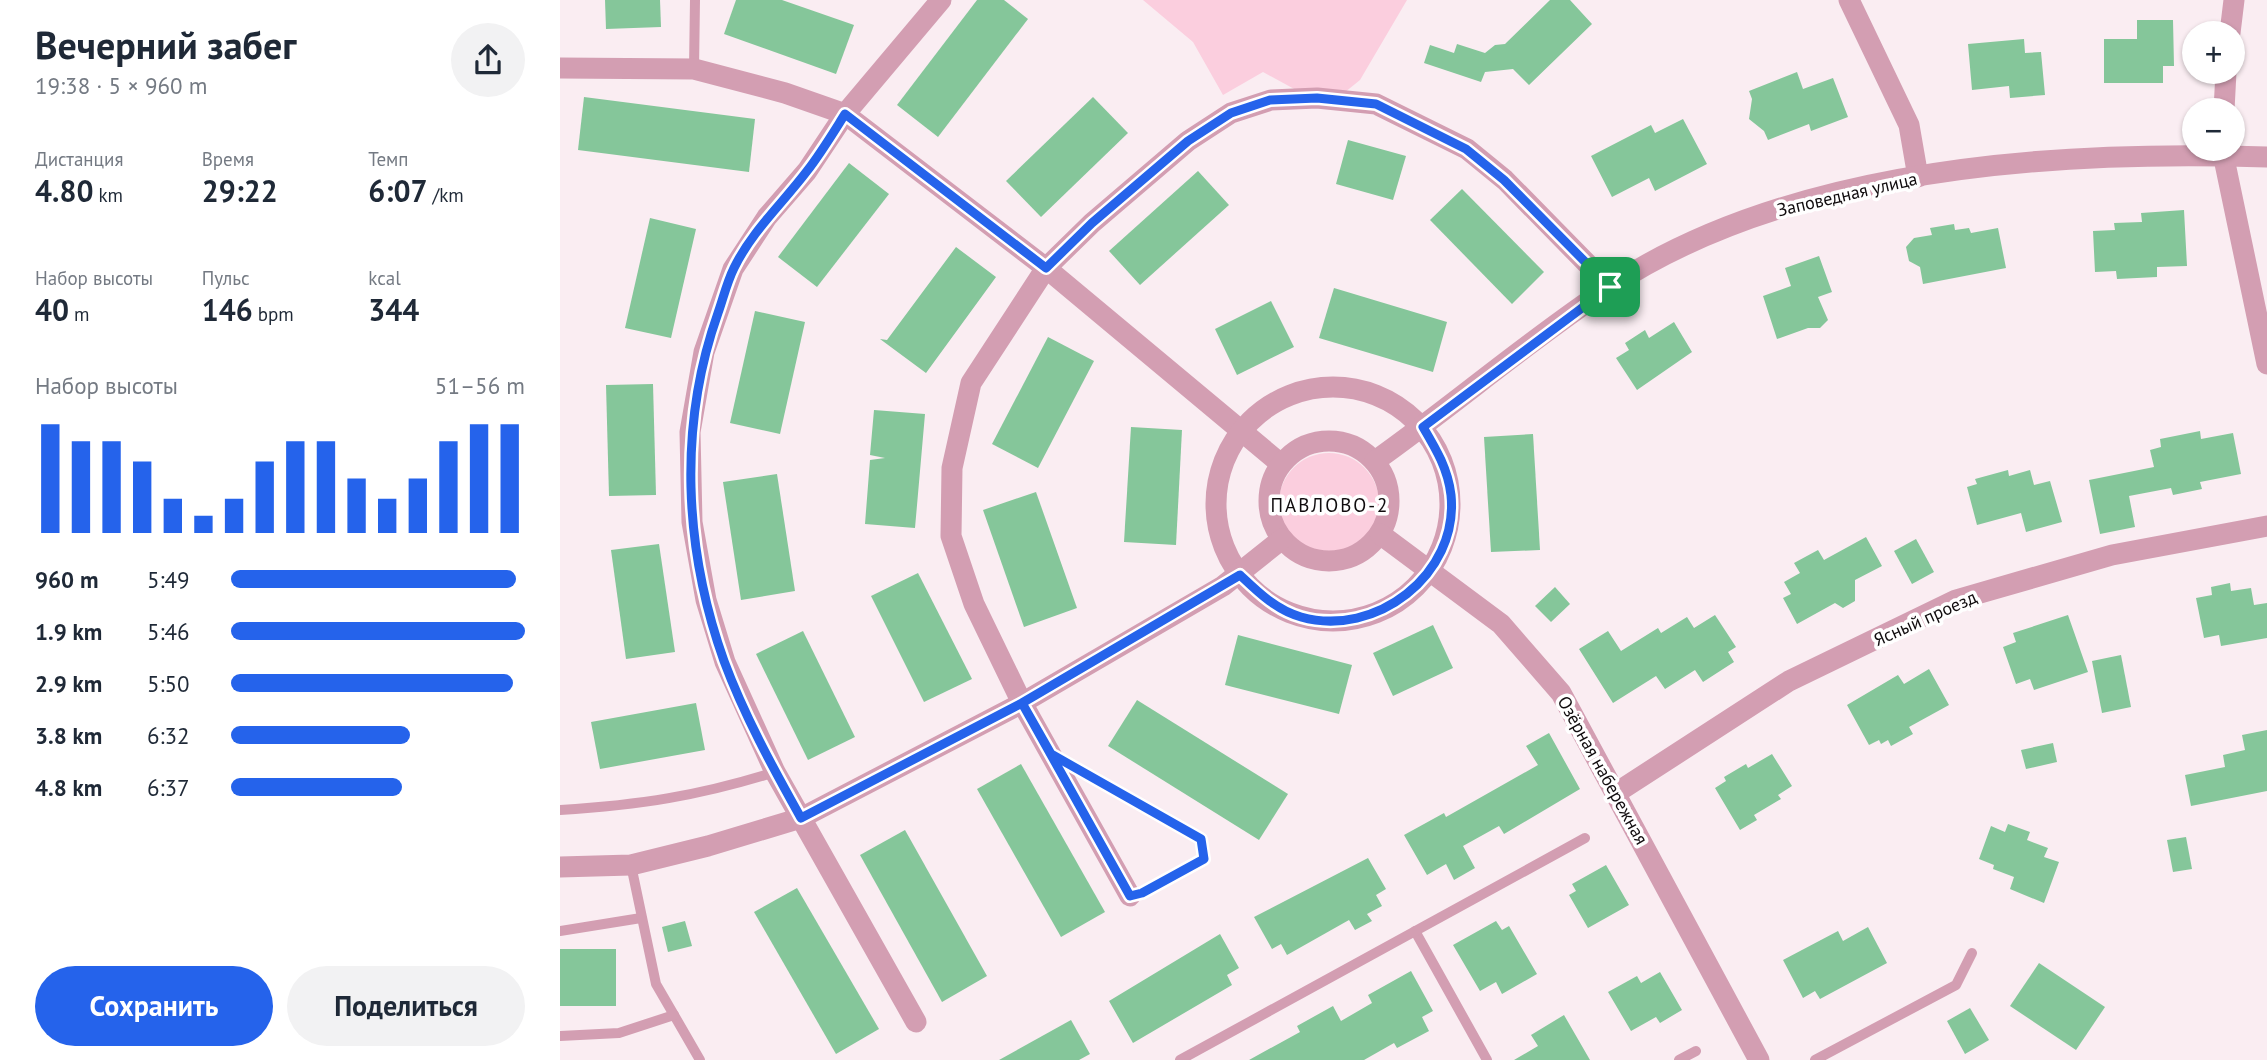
<!DOCTYPE html>
<html lang="ru">
<head>
<meta charset="utf-8">
<style>
  body { margin:0; font-family:"PT Sans",sans-serif; background:#f2f2f3; color:#1f2937; height:100vh; display:flex; flex-direction:column; font-size:26px; white-space:nowrap }
  * { box-sizing:border-box; margin:0 }
  p { font-size:23px; color:#747a83 }
  .icon { flex:none; width:38px; height:38px; fill:none; stroke:currentColor; stroke-width:2; stroke-linecap:round; stroke-linejoin:round }
  .map { position:relative; flex:1; overflow:hidden }
  .panel { display:flex; flex-direction:column; background:#fff; width:560px }
  .panel>* { flex:none }
  .buttons { position:absolute; left:1622px; top:21px; display:grid; gap:14px }
  .buttons a { display:grid; place-items:center; width:63px; height:63px; border-radius:50%; background:#fff; box-shadow:0 2px 5px #0004; font-size:35px }
  .pin { position:absolute; display:grid; place-items:center; width:60px; height:60px; color:#fff; margin:-30px; border-radius:14px; box-shadow:0 4px 10px #0006 }
  .round { display:grid; place-items:center; flex:none; width:74px; height:74px; border-radius:37px; background:#f2f2f3 }
  .overview { display:flex; align-items:center; justify-content:space-between; height:119px; padding:0 35px }
  h1 { font-size:38px; font-weight:700; line-height:52px }
  .stats { display:grid; grid-template-columns:repeat(3,1fr); gap:10px; height:119px; padding:7px 35px }
  .stats div { display:grid; align-content:center }
  .stats b { font-size:30px; font-weight:700 }
  .stats small { font-size:19px; font-weight:400 }
  .stats p { font-size:19px }
  .chart { height:196px; padding:14px 35px }
  .chart p { display:flex; justify-content:space-between }
  .chart svg { width:100%; height:126px; margin-top:7px; stroke:#2563eb; stroke-width:6 }
  .button { display:flex; gap:14px; margin-top:auto; padding:14px 35px }
  .button a { flex:1; height:80px; border-radius:42px; background:#2563eb; color:#fff; font-size:28px; font-weight:700; line-height:80px; text-align:center }
  .button a+a { background:#f2f2f3; color:#1f2937 }
  ul { padding:0 35px; list-style:none; font-size:23px }
  li { display:grid; grid-template-columns:112px 84px 1fr; align-items:center; height:52px }
  li i { height:18px; border-radius:9px; background:#2563eb }
  main { display:flex; flex:1; min-height:0 }
  .map>svg:first-child { display:block }
  .green { fill:#fbcede }
  .building { fill:#85c69a }
  .lines { fill:none; stroke-linecap:round; stroke-linejoin:round }
  .lane { stroke:#d39eb2; stroke-width:10 }
  .street { stroke:#d39eb2; stroke-width:21 }
  .route-casing { stroke:#fff; stroke-width:14 }
  .route { stroke:#2563eb; stroke-width:9 }
  .labels { text-anchor:middle; dominant-baseline:central; stroke-width:7; stroke-linejoin:round; paint-order:stroke }
  .street-label { font-size:18px; fill:#100c0e; stroke:#fff }
  .neighbourhood-label { font-size:19px; letter-spacing:2px; fill:#100c0e; stroke:#fff }
</style>
</head>
<body>
<main>
<section class="panel">
<div class="overview"><div><h1>Вечерний забег</h1><p>19:38 · 5 × 960 m</p></div><a class="round"><svg class="icon" aria-label="share" viewBox="0 0 24 24"><path d="M12 15V3M7 8l5-5 5 5M5 13v7h14v-7"/></svg></a></div>
<div class="stats">
<div><p>Дистанция</p><b>4.80<small> km</small></b></div>
<div><p>Время</p><b>29:22</b></div>
<div><p>Темп</p><b>6:07<small> /km</small></b></div>
</div>
<div class="stats">
<div><p>Набор высоты</p><b>40<small> m</small></b></div>
<div><p>Пульс</p><b>146<small> bpm</small></b></div>
<div><p>kcal</p><b>344</b></div>
</div>
<div class="chart"><p><span>Набор высоты</span>51–56 m</p>
<svg viewBox="0 0 160 44" preserveAspectRatio="none"><path d="M5 44V6M15 44V12M25 44V12M35 44V19M45 44V32M55 44V38M65 44V32M75 44V19M85 44V12M95 44V12M105 44V25M115 44V32M125 44V25M135 44V12M145 44V6M155 44V6"/></svg>
</div>
<ul>
<li><b>960 m</b>5:49<i style="width:97%"></i></li>
<li><b>1.9 km</b>5:46<i style="width:100%"></i></li>
<li><b>2.9 km</b>5:50<i style="width:96%"></i></li>
<li><b>3.8 km</b>6:32<i style="width:61%"></i></li>
<li><b>4.8 km</b>6:37<i style="width:58%"></i></li>
</ul>
<div class="button"><a>Сохранить</a><a>Поделиться</a></div>
</section>
<div class="map">
<svg width="1707" height="1060" viewBox="0 0 1707 1060">
  <rect width="100%" height="100%" fill="#faedf2"/>
  <g class="green">
    <polygon points="583,0 847,0 800,80 779,97 736,90 703,72 663,95 633,42"/>
    <circle cx="769" cy="503" r="50"/>
  </g>
  <g class="building">
    <polygon points="45,0 100,0 101,27 46,29"/>
    <polygon points="176,0 222,0 294,25 276,74 164,34"/>
    <polygon points="417,0 444,0 468,19 378,137 337,105"/>
    <polygon points="990,0 1010,0 1032,24 969,85 953,69 925,72 921,82 864,63 870,45 894,53 897,44 925,53 935,45 945,44"/>
    <polygon points="1577,20 1613,20 1614,66 1603,66 1603,83 1544,83 1544,39 1577,39"/>
    <polygon points="1464,39 1465,53 1481,52 1485,95 1450,98 1449,86 1412,90 1408,44"/>
    <polygon points="1237,72 1243,89 1273,78 1288,117 1251,131 1249,124 1208,140 1204,131 1189,119 1192,99 1189,91"/>
    <polygon points="24,97 195,119 189,172 18,150"/>
    <polygon points="533,97 568,133 481,217 446,181"/>
    <polygon points="1123,119 1147,164 1095,191 1089,178 1052,197 1031,156 1091,125 1095,133"/>
    <polygon points="788,140 846,156 833,200 776,184"/>
    <polygon points="289,163 329,194 257,287 218,257"/>
    <polygon points="638,171 669,205 580,285 549,251"/>
    <polygon points="902,189 984,272 952,304 870,220"/>
    <polygon points="1624,210 1627,266 1597,267 1597,277 1557,279 1556,271 1535,272 1533,231 1555,230 1554,223 1582,222 1581,213"/>
    <polygon points="90,218 136,229 111,338 65,328"/>
    <polygon points="1394,224 1395,230 1409,228 1411,233 1438,228 1446,268 1363,284 1360,267 1349,261 1346,247 1354,238 1372,235 1370,228"/>
    <polygon points="396,247 436,277 366,373 320,339 327,340"/>
    <polygon points="1259,256 1272,292 1258,297 1268,320 1260,328 1248,328 1217,339 1203,296 1231,286 1225,268"/>
    <polygon points="774,288 887,322 873,372 759,338"/>
    <polygon points="711,301 734,347 677,375 655,329"/>
    <polygon points="195,311 245,322 220,434 170,423"/>
    <polygon points="1114,322 1132,352 1077,390 1056,358 1069,350 1065,343 1085,330 1089,338"/>
    <polygon points="488,337 534,361 478,468 432,444"/>
    <polygon points="93,384 96,495 49,496 46,385"/>
    <polygon points="314,410 365,414 355,528 305,524 310,460 325,458 310,455"/>
    <polygon points="571,427 622,430 616,545 564,542"/>
    <polygon points="1640,431 1641,439 1673,433 1681,474 1640,482 1642,489 1613,495 1611,488 1569,496 1575,527 1540,534 1529,480 1594,467 1590,450 1601,447 1600,439"/>
    <polygon points="973,434 980,550 931,552 924,437"/>
    <polygon points="1448,470 1449,476 1470,470 1474,485 1490,481 1502,522 1466,532 1461,513 1417,525 1407,487 1417,484 1415,479"/>
    <polygon points="217,474 235,591 181,600 163,482"/>
    <polygon points="476,492 517,608 464,627 423,510"/>
    <polygon points="1306,537 1322,566 1295,580 1295,601 1283,608 1275,603 1237,624 1223,598 1231,594 1224,582 1240,573 1234,563 1258,550 1264,560"/>
    <polygon points="1356,539 1374,572 1352,584 1334,551"/>
    <polygon points="99,544 115,652 66,659 51,550"/>
    <polygon points="358,573 412,679 364,702 311,596"/>
    <polygon points="1670,583 1671,591 1691,588 1694,605 1707,603 1707,638 1661,646 1659,635 1644,638 1636,598 1652,595 1651,587"/>
    <polygon points="995,587 1010,604 991,622 975,606"/>
    <polygon points="1155,615 1176,647 1168,652 1174,662 1143,682 1135,670 1105,689 1096,676 1053,703 1019,649 1048,631 1061,651 1098,628 1101,633 1127,617 1134,628"/>
    <polygon points="1508,615 1528,672 1474,690 1470,679 1456,684 1443,647 1456,642 1453,633"/>
    <polygon points="873,625 893,668 833,696 813,653"/>
    <polygon points="243,631 295,737 248,760 196,654"/>
    <polygon points="678,635 792,665 779,714 665,685"/>
    <polygon points="1561,655 1571,707 1542,713 1532,661"/>
    <polygon points="1369,669 1389,705 1349,727 1353,734 1331,746 1328,740 1321,744 1319,740 1309,745 1287,705 1338,675 1344,684"/>
    <polygon points="577,700 728,794 699,840 548,746"/>
    <polygon points="136,703 145,750 40,769 31,722"/>
    <polygon points="1707,730 1707,791 1631,806 1625,775 1665,767 1663,755 1685,750 1682,735"/>
    <polygon points="989,733 1020,789 944,834 939,826 903,846 915,868 894,880 886,864 867,875 844,835 884,813 886,817 978,765 966,746"/>
    <polygon points="1493,743 1497,762 1466,769 1461,750"/>
    <polygon points="1212,754 1232,786 1218,795 1221,799 1194,815 1197,820 1180,830 1155,788 1166,781 1164,777 1186,764 1188,768"/>
    <polygon points="461,764 545,912 501,937 417,789"/>
    <polygon points="1448,824 1470,832 1467,840 1488,848 1484,857 1499,862 1484,903 1450,889 1454,877 1433,869 1434,865 1419,859 1431,826 1445,832"/>
    <polygon points="345,830 427,976 382,1002 300,855"/>
    <polygon points="1626,837 1632,869 1613,872 1607,840"/>
    <polygon points="808,858 826,889 816,895 822,906 807,914 812,921 795,930 789,920 727,955 721,944 712,949 694,917"/>
    <polygon points="1046,865 1069,905 1028,928 1009,895 1016,891 1012,884"/>
    <polygon points="237,888 319,1029 276,1054 194,912"/>
    <polygon points="125,921 132,946 108,952 102,927"/>
    <polygon points="936,921 942,930 949,926 977,974 942,994 936,982 920,991 893,945"/>
    <polygon points="1308,927 1327,963 1260,999 1255,991 1243,998 1223,960 1278,931 1283,941"/>
    <polygon points="660,934 679,968 667,975 672,985 573,1043 549,1001"/>
    <rect x="0" y="949" width="56" height="57"/>
    <polygon points="1479,963 1545,1007 1516,1050 1450,1006"/>
    <polygon points="851,971 873,1011 862,1017 869,1031 837,1048 834,1043 804,1060 689,1060 740,1032 737,1026 773,1006 781,1021 812,1003 808,995"/>
    <polygon points="1100,972 1122,1010 1100,1023 1096,1017 1071,1031 1048,992 1077,976 1081,983"/>
    <polygon points="1410,1008 1429,1040 1405,1054 1387,1021"/>
    <polygon points="1004,1015 1030,1060 954,1060 978,1046 971,1035"/>
    <polygon points="511,1020 530,1054 519,1060 439,1060"/>
  </g>
  <g class="lines">
    <g class="lane">
      <polyline points="134,69 135,0"/>
      <polyline points="496,757 641,839 644,859 582,893 570,896"/>
      <path d="M0 810C79 805 139 796 215 772"/>
      <polyline points="0,931 81,918"/>
      <polyline points="855,931 927,1060"/>
      <polyline points="114,1015 140,1060"/>
      <polyline points="0,1036 59,1033 114,1015 96,984 71,865"/>
      <polyline points="620,1060 1025,838"/>
      <polyline points="1119,1060 1136,1051"/>
      <polyline points="1255,1060 1396,985 1412,953"/>
    </g>
    <g class="street">
      <polyline points="1289,0 1349,125 1358,177"/>
      <polyline points="1670,33 1674,0"/>
      <polyline points="0,68 134,69 225,93 285,114 486,268 721,464"/>
      <polyline points="1664,110 1666,72"/>
      <polyline points="1662,149 1707,364"/>
      <circle cx="773" cy="504" r="117"/>
      <circle cx="769" cy="501" r="60"/>
      <path d="M815 461C894 405 968 341 1048 288 1230 167 1495 150 1707 157"/>
      <polyline points="820,534 941,624 1001,693 1199,1060"/>
      <polyline points="1056,793 1229,681 1396,600 1552,555 1707,526"/>
      <polyline points="0,867 71,865 148,846 241,818 462,703 663,586 722,539"/>
      <polyline points="570,896 462,703 414,604 391,536 392,468 411,383 486,268 532,223 628,141 671,113 711,100 757,98 816,104 907,149 945,180 1050,287"/>
      <polyline points="356,1022 215,772 165,662 146,600 132,522 130,432 144,352 173,269 207,217 247,171 285,114 381,0"/>
    </g>
  </g>
  <g class="lines">
    <g class="route-casing">
      <path id="route" d="M1050 287 944 180 906 149 816 104 757 98 710 100 671 113 628 141 532 223 486 268 285 114C273 133 261 153 247 171 222 204 192 231 174 268 167 282 163 299 158 313 118 426 124 549 164 661 184 715 213 768 241 818L462 703 570 896 582 893 644 859 641 839 491 754 462 703 680 575C698 592 716 610 741 617 815 638 899 575 891 495 888 469 876 449 863 427L1050 287"/>
    </g>
    <use href="#route" class="route"/>
  </g>
  <g class="labels">
    <g class="street-label">
      <text transform="translate(1287 194) rotate(-13)">Заповедная улица</text>
      <text transform="translate(1365 618) rotate(-24)">Ясный проезд</text>
      <text transform="translate(1043 770) rotate(61)">Озёрная набережная</text>
    </g>
    <g class="neighbourhood-label">
      <text x="770" y="505">ПАВЛОВО-2</text>
    </g>
  </g>
</svg>
<div class="buttons">
<a>+</a>
<a>−</a>
</div>
<div class="pin" style="left:1050px;top:287px;background:#1e9e55"><svg class="icon" aria-label="arrive" viewBox="0 0 24 24"><path d="M6 21V4h12l-3 4 3 4H6"/></svg></div>
</div>
</main>
</body>
</html>
